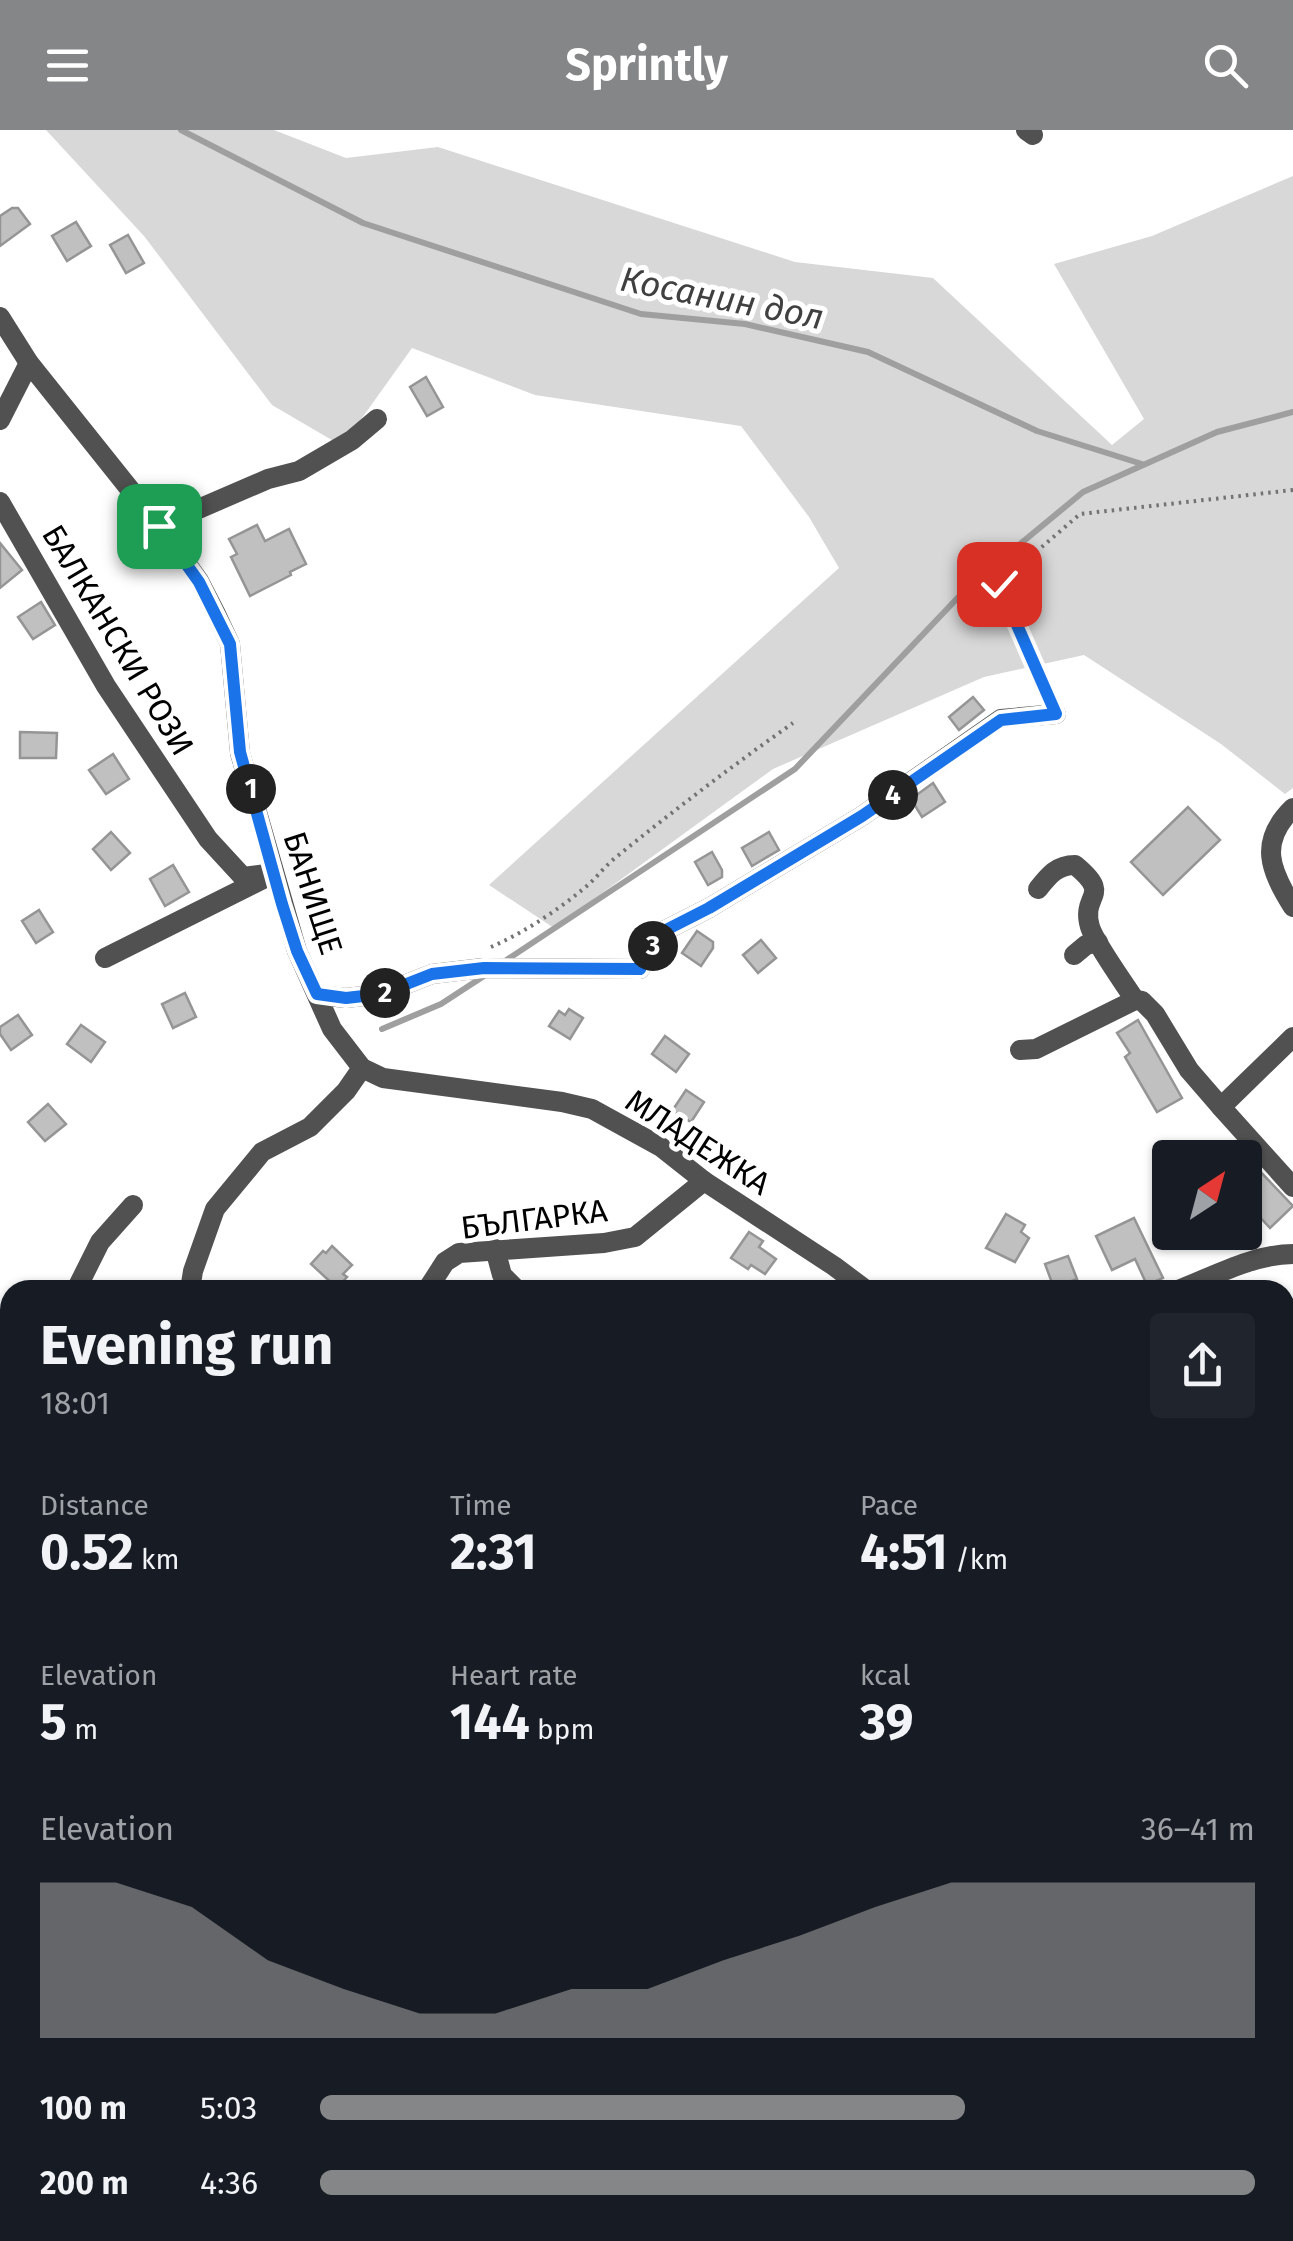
<!DOCTYPE html>
<html lang="en">
<head>
<meta charset="utf-8">
<style>
  body { margin:0; font-family:"Fira Sans",sans-serif; background:#20242c; color:#f1f3f6; height:100vh; display:flex; flex-direction:column; font-size:38px; white-space:nowrap }
  * { box-sizing:border-box; margin:0 }
  p { font-size:32px; color:#9ea1a6 }
  .icon { flex:none; width:55px; height:55px; fill:none; stroke:currentColor; stroke-width:2; stroke-linecap:round; stroke-linejoin:round }
  .map { position:relative; flex:1; overflow:hidden }
  .sheet { position:absolute; left:0px; top:1150px; width:1295px; height:962px; display:flex; flex-direction:column; background:#171b24; border-radius:30px 30px 0 0; box-shadow:0 2px 8px #0004 }
  .sheet>* { flex:none }
  .needle { width:65px; rotate:36deg }
  .fabs { position:absolute; left:1152px; top:1010px; display:grid; gap:20px }
  .fabs a { display:grid; place-items:center; width:110px; height:110px; border-radius:10px; background:#171b24; box-shadow:0 2px 8px #0004; font-size:50px }
  .pin { position:absolute; display:grid; place-items:center; width:85px; height:85px; color:#fff; margin:-42px; border-radius:20px; box-shadow:0 5px 15px #0006 }
  .km { position:absolute; width:50px; height:50px; margin:-25px; border-radius:50%; background:#222; color:#fff; font-size:28px; line-height:50px; text-align:center }
  .round { display:grid; place-items:center; flex:none; width:105px; height:105px; border-radius:10px; background:#20242c }
  .head { display:flex; align-items:center; justify-content:space-between; height:170px; padding:0 40px }
  h1 { font-size:55px; font-weight:700; line-height:75px }
  .metrics { display:grid; grid-template-columns:repeat(3,1fr); gap:15px; height:170px; padding:10px 40px }
  .metrics div { display:grid; align-content:center }
  .metrics b { font-size:50px; font-weight:700 }
  .metrics small { font-size:28px; font-weight:400 }
  .metrics p { font-size:28px }
  .chart { height:280px; padding:20px 40px }
  .chart p { display:flex; justify-content:space-between }
  .chart svg { width:100%; height:180px; margin-top:10px; fill:#858687; opacity:.7 }
  ul { padding:0 40px; list-style:none; font-size:32px }
  li { display:grid; grid-template-columns:160px 120px 1fr; align-items:center; height:75px }
  li i { height:25px; border-radius:12px; background:#858687 }
  header { display:flex; justify-content:space-between; align-items:center; height:130px; padding:0 40px; background:#858687; color:#fff; font-size:45px; font-weight:700 }
  .map>svg:first-child { display:block }
  .green { fill:#d8d8d8 }
  .lines { fill:none; stroke-linecap:round; stroke-linejoin:round }
  .stream { stroke:#9f9f9f; stroke-width:6 }
  .building { fill:#c0c0c0; stroke:#959595; stroke-width:2.5 }
  .path { stroke:#737373; stroke-width:4; stroke-dasharray:2.5 5; stroke-linecap:butt }
  .minor { stroke:#515151; stroke-width:20 }
  .route-casing { stroke:#fff; stroke-width:20 }
  .route { stroke:#1a73e8; stroke-width:12 }
  .labels { text-anchor:middle; dominant-baseline:central; stroke-width:10; stroke-linejoin:round; paint-order:stroke }
  .street-label { font-size:32px; fill:#000; stroke:#fff }
  .water-label { font-size:35px; font-style:italic; fill:#404040; stroke:#fff }
</style>
</head>
<body>
<header><svg class="icon" aria-label="menu" viewBox="0 0 24 24"><path d="M4 6h16M4 12h16M4 18h16"/></svg>Sprintly<svg class="icon" aria-label="search" viewBox="0 0 24 24"><circle cx="10" cy="10" r="6"/><path d="M15 15l6 6"/></svg></header>
<div class="map">
<svg width="1293" height="2111" viewBox="0 0 1293 2111">
  <rect width="100%" height="100%" fill="#fff"/>
  <polygon class="green" points="46,0 274,0 346,28 438,17 795,132 933,148 1112,315 1144,289 1054,134 1152,106 1293,46 1293,658 1285,664 1221,614 1084,525 984,547 773,639 554,798 489,755 839,438 809,387 741,296 535,265 412,218 342,316 272,275 144,106"/>
  <g class="lines">
    <g class="stream">
      <polyline points="181,0 363,93 641,184 745,194 868,222 1037,301 1142,334"/>
      <polyline points="505,831 795,639 967,458 1083,362 1217,302 1293,282"/>
      <polyline points="382,899 441,874 487,844"/>
    </g>
  </g>
  <g class="building">
    <polygon points="12,78 18,78 30,94 0,116 0,86"/>
    <polygon points="76,92 91,116 67,131 52,106"/>
    <polygon points="128,105 144,133 126,143 110,115"/>
    <polygon points="426,247 443,277 427,286 410,257"/>
    <polygon points="257,395 265,411 289,399 306,434 290,442 291,445 250,466 231,427 237,424 229,409"/>
    <polygon points="0,413 22,440 0,458"/>
    <polygon points="41,472 55,495 33,509 18,487"/>
    <polygon points="973,567 984,580 959,600 949,587"/>
    <polygon points="20,602 57,603 56,628 20,628"/>
    <polygon points="113,624 129,649 106,664 89,640"/>
    <polygon points="933,653 945,672 922,687 911,669"/>
    <polygon points="1188,677 1220,710 1163,765 1131,732"/>
    <polygon points="111,702 130,723 111,740 93,719"/>
    <polygon points="769,702 779,720 752,736 742,718"/>
    <polygon points="712,722 722,740 722,747 708,755 695,732"/>
    <polygon points="173,735 189,762 165,776 150,749"/>
    <polygon points="39,780 53,802 36,813 22,791"/>
    <polygon points="697,801 713,812 713,818 701,836 682,823"/>
    <polygon points="761,810 776,828 758,843 743,825"/>
    <polygon points="185,863 196,887 173,898 162,874"/>
    <polygon points="569,879 583,888 570,909 549,896 559,881 565,885"/>
    <polygon points="18,885 32,905 11,920 0,904 0,897"/>
    <polygon points="1138,890 1182,968 1157,982 1125,927 1130,923 1117,903"/>
    <polygon points="81,895 105,912 91,932 67,914"/>
    <polygon points="665,906 689,924 676,942 652,924"/>
    <polygon points="686,960 704,972 691,992 672,981"/>
    <polygon points="48,974 66,994 45,1011 28,992"/>
    <polygon points="1254,1035 1293,1076 1270,1098 1245,1071 1245,1043"/>
    <polygon points="1006,1084 1025,1095 1021,1102 1029,1108 1015,1132 986,1118"/>
    <polygon points="1134,1088 1163,1148 1147,1155 1135,1129 1112,1140 1096,1106"/>
    <polygon points="749,1102 763,1111 759,1117 776,1129 765,1144 751,1135 748,1139 731,1128"/>
    <polygon points="332,1116 352,1135 343,1144 347,1147 337,1158 311,1134 323,1121 326,1123"/>
    <polygon points="1068,1126 1077,1149 1054,1158 1045,1134"/>
  </g>
  <g class="lines">
    <g class="path">
      <polyline points="1049,567 999,454 1080,384 1293,360"/>
      <path d="M491 817C523 803 555 782 582 760 594 751 603 738 615 728 673 681 732 636 793 593"/>
    </g>
    <g class="minor">
      <polyline points="1026,0 1033,5"/>
      <polyline points="0,187 29,233 164,402 199,451 215,482 230,514 240,623 297,821 332,899 362,938 383,948 562,972 592,979 661,1017 704,1051 834,1136 866,1160"/>
      <polyline points="0,290 29,233"/>
      <polyline points="0,372 106,556 208,709 243,747 274,743"/>
      <polyline points="159,396 268,349 299,341 352,310 377,289"/>
      <path d="M1293 678C1258 712 1270 740 1293 777"/>
      <path d="M1038 759C1049 745 1057 735 1075 735 1114 767 1080 763 1090 797 1095 813 1124 853 1135 870"/>
      <polyline points="1074,825 1086,815 1098,812"/>
      <polyline points="105,828 263,749"/>
      <polyline points="317,865 346,868 381,864 432,844 483,838 640,839 660,803 709,778 862,686 1001,589 1056,584"/>
      <polyline points="1293,907 1221,977 1293,1057"/>
      <polyline points="1020,920 1036,919 1135,870 1142,871 1155,884 1189,940 1221,977"/>
      <polyline points="495,1119 502,1145 517,1160"/>
      <polyline points="76,1160 100,1112 133,1075"/>
      <polyline points="190,1160 193,1141 215,1079 262,1022 310,997 346,961 362,938"/>
      <polyline points="427,1160 445,1132 459,1123 604,1113 635,1107 704,1051"/>
      <path d="M1178 1160C1214 1146 1254 1124 1293 1124"/>
      <polyline points="0,1344 10,1319"/>
      <polyline points="0,1436 10,1439"/>
      <polyline points="1285,1485 1293,1492"/>
      <polyline points="1285,1569 1293,1558"/>
      <polyline points="1285,1963 1293,1954"/>
      <polyline points="368,2102 370,2111"/>
      <polyline points="720,2111 728,2102"/>
      <polyline points="869,2111 871,2102"/>
      <polyline points="1143,2111 1151,2102"/>
    </g>
  </g>
  <g class="lines">
    <g class="route-casing">
      <polyline id="route" points="159,396 199,452 230,514 240,622 282,774 297,821 317,864 346,868 381,864 432,844 484,838 640,839 660,803 709,778 862,686 1001,590 1056,584 999,454"/>
    </g>
    <use href="#route" class="route"/>
  </g>
  <g class="labels">
    <g class="street-label">
      <text transform="translate(118 510) rotate(59)">БАЛКАНСКИ РОЗИ</text>
      <text transform="translate(313 763) rotate(72)">БАНИЩЕ</text>
      <text transform="translate(698 1012) rotate(33)">МЛАДЕЖКА</text>
      <text transform="translate(534 1089) rotate(-7)">БЪЛГАРКА</text>
    </g>
    <g class="water-label">
      <text transform="translate(722 168) rotate(11)">Косанин дол</text>
    </g>
  </g>
</svg>
<div class="fabs">
<a><svg class="needle" viewBox="-14 -14 28 28"><path d="M0-13l5 13h-10z" fill="#e53935"/><path d="M0 13l5-13h-10z" fill="#9ea1a6"/></svg></a>
</div>
<div class="pin" style="left:159px;top:396px;background:#1e9e55"><svg class="icon" aria-label="arrive" viewBox="0 0 24 24"><path d="M6 21V4h12l-3 4 3 4H6"/></svg></div>
<div class="pin" style="left:999px;top:454px;background:#d93025"><svg class="icon" aria-label="check" viewBox="0 0 24 24"><path d="M5 12l5 5 9-10"/></svg></div>
<b class="km" style="left:251px;top:659px">1</b>
<b class="km" style="left:385px;top:863px">2</b>
<b class="km" style="left:653px;top:816px">3</b>
<b class="km" style="left:893px;top:665px">4</b>
<section class="sheet">
<div class="head"><div><h1>Evening run</h1><p>18:01</p></div><a class="round"><svg class="icon" aria-label="share" viewBox="0 0 24 24"><path d="M12 15V3M7 8l5-5 5 5M5 13v7h14v-7"/></svg></a></div>
<div class="metrics">
<div><p>Distance</p><b>0.52<small> km</small></b></div>
<div><p>Time</p><b>2:31</b></div>
<div><p>Pace</p><b>4:51<small> /km</small></b></div>
</div>
<div class="metrics">
<div><p>Elevation</p><b>5<small> m</small></b></div>
<div><p>Heart rate</p><b>144<small> bpm</small></b></div>
<div><p>kcal</p><b>39</b></div>
</div>
<div class="chart"><p><span>Elevation</span>36–41 m</p>
<svg viewBox="0 0 160 44" preserveAspectRatio="none"><path d="M0 44V6L10 6L20 12L30 25L40 32L50 38L60 38L70 32L80 32L90 25L100 19L110 12L120 6L130 6L140 6L150 6L160 6V44z"/></svg>
</div>
<ul>
<li><b>100 m</b>5:03<i style="width:69%"></i></li>
<li><b>200 m</b>4:36<i style="width:100%"></i></li>
</ul>
</section>
</div>
</body>
</html>
